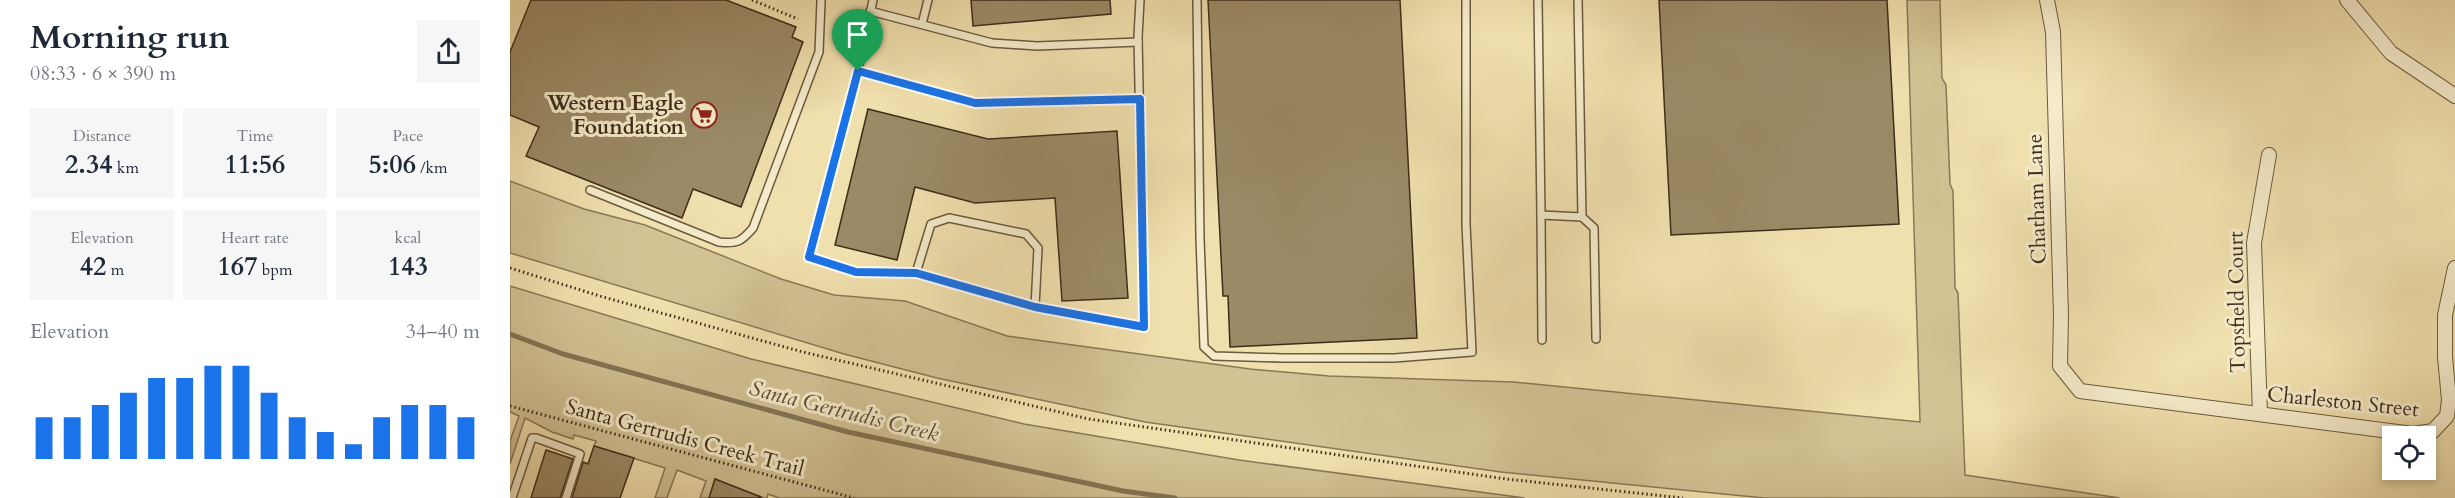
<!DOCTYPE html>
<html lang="en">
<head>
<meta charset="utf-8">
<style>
  body { margin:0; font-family:Cardo,serif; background:#f6f6f7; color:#1f2937; height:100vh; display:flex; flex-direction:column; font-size:22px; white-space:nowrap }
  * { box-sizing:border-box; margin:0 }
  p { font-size:20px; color:#747a83 }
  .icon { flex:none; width:33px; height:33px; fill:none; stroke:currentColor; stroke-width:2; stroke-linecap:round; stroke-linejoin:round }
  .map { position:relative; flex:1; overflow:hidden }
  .panel { display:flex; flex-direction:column; background:#fff; width:510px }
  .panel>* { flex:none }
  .buttons { position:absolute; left:1872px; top:426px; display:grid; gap:12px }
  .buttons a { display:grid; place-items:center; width:54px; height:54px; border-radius:0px; background:#fff; box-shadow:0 3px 9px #0003; font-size:30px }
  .pin { position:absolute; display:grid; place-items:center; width:51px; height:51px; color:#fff; margin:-62px -26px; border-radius:50% 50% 50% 0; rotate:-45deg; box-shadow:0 0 6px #0007 }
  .pin .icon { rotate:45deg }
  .round { display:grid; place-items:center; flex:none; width:63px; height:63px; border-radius:0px; background:#f6f6f7 }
  .head { display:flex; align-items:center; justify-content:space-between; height:102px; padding:0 30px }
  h1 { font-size:33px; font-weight:700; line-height:45px }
  .metrics { display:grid; grid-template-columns:repeat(3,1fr); gap:9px; height:102px; padding:6px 30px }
  .metrics div { display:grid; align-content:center; border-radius:0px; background:#f6f6f7; text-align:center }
  .metrics b { font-size:26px; font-weight:700 }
  .metrics small { font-size:16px; font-weight:400 }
  .metrics p { font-size:16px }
  .chart { height:168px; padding:12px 30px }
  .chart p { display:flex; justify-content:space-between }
  .chart svg { width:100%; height:108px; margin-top:6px; stroke:#1a73e8; stroke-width:6 }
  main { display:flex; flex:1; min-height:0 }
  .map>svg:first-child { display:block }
  .green { fill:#d2c294; stroke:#887857; stroke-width:1.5 }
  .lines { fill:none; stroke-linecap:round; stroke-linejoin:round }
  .stream { stroke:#847454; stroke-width:5 }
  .building { fill:#9b8a66; stroke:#3e2d1a; stroke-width:1.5 }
  .lane-casing { stroke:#6a5a3f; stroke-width:10 }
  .street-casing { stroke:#6a5a3f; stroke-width:16 }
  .path { stroke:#3e2d1a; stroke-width:3; stroke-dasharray:1.5 3; stroke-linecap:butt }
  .lane { stroke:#f5ebca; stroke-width:7 }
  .street { stroke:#f5ebca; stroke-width:14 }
  .route-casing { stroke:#fff; stroke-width:12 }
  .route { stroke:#1a73e8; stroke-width:8 }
  .labels { text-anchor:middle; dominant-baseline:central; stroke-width:6; stroke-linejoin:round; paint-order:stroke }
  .poi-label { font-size:21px; font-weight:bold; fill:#3e2d1a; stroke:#f5ebca; text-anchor:end }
  .street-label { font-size:21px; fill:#3e2d1a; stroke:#f5ebca }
  .water-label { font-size:22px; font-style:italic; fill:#5b4a32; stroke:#f5ebca }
</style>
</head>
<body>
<main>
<section class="panel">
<div class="head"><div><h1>Morning run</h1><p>08:33 · 6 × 390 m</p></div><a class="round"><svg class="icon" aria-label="share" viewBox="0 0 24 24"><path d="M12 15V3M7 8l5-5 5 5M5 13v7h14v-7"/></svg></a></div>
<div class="metrics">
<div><p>Distance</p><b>2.34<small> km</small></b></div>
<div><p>Time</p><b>11:56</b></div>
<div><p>Pace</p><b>5:06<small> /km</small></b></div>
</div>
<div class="metrics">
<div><p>Elevation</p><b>42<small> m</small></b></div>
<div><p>Heart rate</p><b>167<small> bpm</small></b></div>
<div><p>kcal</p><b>143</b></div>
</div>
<div class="chart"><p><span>Elevation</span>34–40 m</p>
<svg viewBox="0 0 160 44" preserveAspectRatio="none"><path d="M5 44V27M15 44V27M25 44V22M35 44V17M45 44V11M55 44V11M65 44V6M75 44V6M85 44V17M95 44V27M105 44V33M115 44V38M125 44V27M135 44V22M145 44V22M155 44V27"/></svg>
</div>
</section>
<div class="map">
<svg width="1945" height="498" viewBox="0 0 1945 498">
  <rect width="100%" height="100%" fill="#f0e0ad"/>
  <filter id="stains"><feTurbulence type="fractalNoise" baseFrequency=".00333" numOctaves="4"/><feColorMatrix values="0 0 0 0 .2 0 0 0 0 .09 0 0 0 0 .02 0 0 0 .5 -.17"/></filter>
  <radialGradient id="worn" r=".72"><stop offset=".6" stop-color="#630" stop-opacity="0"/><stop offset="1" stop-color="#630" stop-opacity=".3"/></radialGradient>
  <g class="green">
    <polygon points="1397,0 1430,0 1432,78 1436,85 1440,184 1443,191 1445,288 1448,293 1455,475 1610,498 1254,498 991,472 635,422 427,378 334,354 0,253 0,181 74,209 135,225 271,279 324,295 395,301 497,336 740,369 819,376 1003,382 1410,422"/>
    <polygon points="0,286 241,359 514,424 729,460 1015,498 269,498 258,494 257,498 254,498 205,479 199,498 190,498 196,481 167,470 157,498 145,498 155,468 84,446 86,441 64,435 63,439 42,432 15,418 0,464 0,441 9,416 0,412"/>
  </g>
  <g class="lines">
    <polyline class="stream" points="0,334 53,354 338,432 613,491 665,498"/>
  </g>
  <g class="building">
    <polygon points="21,0 216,0 286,27 282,37 293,42 231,207 183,189 172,218 16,156 29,127 0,115 0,52"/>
    <polygon points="461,0 600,0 601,14 463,26"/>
    <polygon points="698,0 890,0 907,338 720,347 718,296 713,296"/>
    <polygon points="1149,0 1377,0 1389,224 1161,235"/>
    <polygon points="358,109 478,139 607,131 618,298 552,301 545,198 465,203 405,187 387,260 325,245"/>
    <polygon points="84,446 124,458 110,498 62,498 73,462 78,464"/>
    <polygon points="36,450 63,459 50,498 21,498"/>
    <polygon points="205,479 251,497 250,498 199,498"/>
  </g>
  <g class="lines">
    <g class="lane-casing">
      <g id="lane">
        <polyline points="363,0 347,75 299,257 346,272 406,273 525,307 634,327 628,37 630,0"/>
        <polyline points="687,0 690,238 694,347 704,356 773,358 884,358 962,352 956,224 956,0"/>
        <polyline points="1028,0 1031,215 1072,217 1068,0"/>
        <polyline points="360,11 482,43 527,46 628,42"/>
        <polyline points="412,24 418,0"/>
        <polyline points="348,71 465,103 630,99"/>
        <path d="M80 190 209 242C227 244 231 242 243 228L309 52 311 1"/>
        <polyline points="1031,215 1032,340"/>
        <polyline points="1072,217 1084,228 1086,339"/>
        <polyline points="406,273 421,224 439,218 516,234 528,248 525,307"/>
        <polyline points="2,498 22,438 26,438 70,454 56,498"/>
      </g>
    </g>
    <g class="street-casing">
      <g id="street">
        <polyline points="1537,0 1543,32 1551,315 1550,366 1570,391 1903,434 1923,431 1937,416 1939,400 1935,357 1935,315 1945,268"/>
        <polyline points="1837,0 1881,53 1945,96"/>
        <polyline points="1750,414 1744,243 1759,155"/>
      </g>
    </g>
    <g class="path">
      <polyline points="242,0 288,19"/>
      <polyline points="0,268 93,297 293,352 579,419 996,479 1173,498"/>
      <polyline points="0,406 344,498"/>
    </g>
    <use href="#lane" class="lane"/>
    <use href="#street" class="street"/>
  </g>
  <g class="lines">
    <g class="route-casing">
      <polygon id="route" points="348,71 465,103 630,99 634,327 525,307 406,273 346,272 299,257"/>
    </g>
    <use href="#route" class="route"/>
  </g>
  <defs>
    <g id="supermarket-ring" transform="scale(1.35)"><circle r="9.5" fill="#f5ebca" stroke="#8f2418" stroke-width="1.5"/><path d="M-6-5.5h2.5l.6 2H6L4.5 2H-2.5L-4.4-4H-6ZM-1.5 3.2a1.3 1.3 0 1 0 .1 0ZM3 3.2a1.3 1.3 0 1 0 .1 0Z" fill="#8f2418"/></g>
  </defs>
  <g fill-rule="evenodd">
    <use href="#supermarket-ring" x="194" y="115"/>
  </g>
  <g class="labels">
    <g class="poi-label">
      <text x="174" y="103">Western Eagle<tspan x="174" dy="24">Foundation</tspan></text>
    </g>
    <g class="street-label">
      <text transform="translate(1527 199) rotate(-92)">Chatham Lane</text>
      <text transform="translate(1727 302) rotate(-91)">Topsfield Court</text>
      <text transform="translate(1833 402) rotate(6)">Charleston Street</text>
      <text transform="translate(175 438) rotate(15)">Santa Gertrudis Creek Trail</text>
    </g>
    <g class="water-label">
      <text transform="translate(334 411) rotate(14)">Santa Gertrudis Creek</text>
    </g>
  </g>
  <rect width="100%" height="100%" filter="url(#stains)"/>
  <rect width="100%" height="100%" fill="url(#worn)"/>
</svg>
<div class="buttons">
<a><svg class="icon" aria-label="locate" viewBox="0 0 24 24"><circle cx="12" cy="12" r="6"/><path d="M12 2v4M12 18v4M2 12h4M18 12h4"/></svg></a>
</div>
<div class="pin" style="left:348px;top:71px;background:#1e9e55"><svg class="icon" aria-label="arrive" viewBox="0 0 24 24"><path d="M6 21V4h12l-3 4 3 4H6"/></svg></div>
</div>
</main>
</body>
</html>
